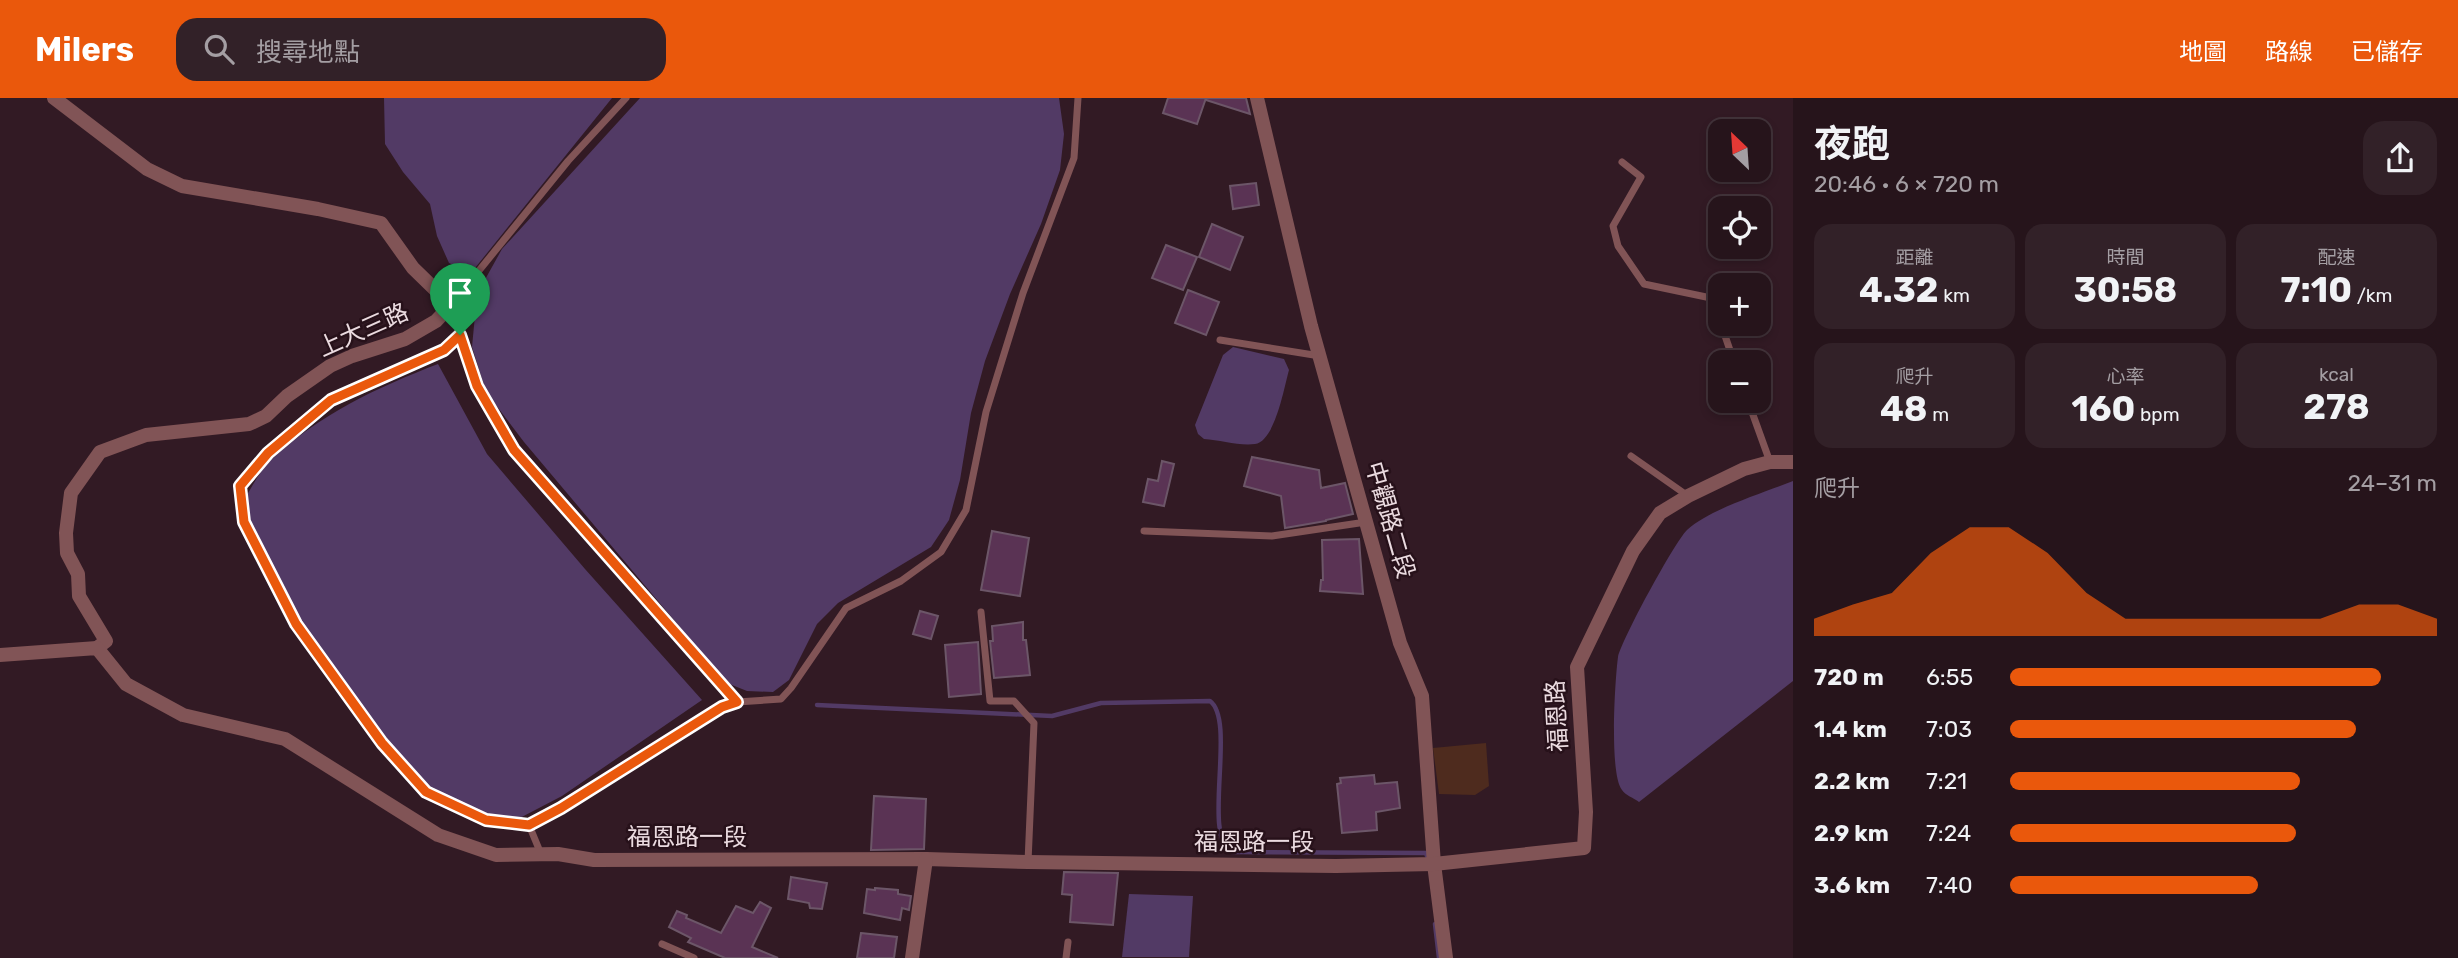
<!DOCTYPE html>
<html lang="zh-TW">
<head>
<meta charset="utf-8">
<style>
  body { margin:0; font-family:Rubik,"Noto Sans TC",sans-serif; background:#322128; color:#f1f3f6; height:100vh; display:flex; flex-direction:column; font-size:26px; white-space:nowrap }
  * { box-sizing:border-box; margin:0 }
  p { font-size:23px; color:#a49ea3 }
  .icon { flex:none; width:38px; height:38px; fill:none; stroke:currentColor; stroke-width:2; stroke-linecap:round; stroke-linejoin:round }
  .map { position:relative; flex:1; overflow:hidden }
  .side { display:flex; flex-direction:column; background:#26141b; width:665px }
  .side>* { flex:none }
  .needle { width:46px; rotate:335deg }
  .buttons { position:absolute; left:1708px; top:21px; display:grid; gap:14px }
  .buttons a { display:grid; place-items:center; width:63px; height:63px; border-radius:14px; background:#26141b; box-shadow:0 4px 10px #0003,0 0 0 2px #42333a; font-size:35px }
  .pin { position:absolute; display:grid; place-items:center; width:60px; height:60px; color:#fff; margin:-72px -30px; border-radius:50% 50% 50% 0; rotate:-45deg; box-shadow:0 0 7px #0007 }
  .pin .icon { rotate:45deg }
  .round { display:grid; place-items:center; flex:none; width:74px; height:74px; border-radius:21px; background:#322128 }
  .overview { display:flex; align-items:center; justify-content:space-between; height:119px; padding:0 21px }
  h1 { font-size:38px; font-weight:700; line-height:52px }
  .stats { display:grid; grid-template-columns:repeat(3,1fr); gap:10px; height:119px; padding:7px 21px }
  .stats div { display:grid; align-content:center; border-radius:18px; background:#322128; text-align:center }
  .stats b { font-size:35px; font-weight:700 }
  .stats small { font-size:19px; font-weight:400 }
  .stats p { font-size:19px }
  .chart { height:196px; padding:14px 21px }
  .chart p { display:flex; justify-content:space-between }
  .chart svg { width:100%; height:126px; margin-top:7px; fill:#ea580c; opacity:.7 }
  ul { padding:0 21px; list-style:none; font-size:23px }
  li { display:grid; grid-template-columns:112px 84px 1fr; align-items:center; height:52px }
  li i { height:18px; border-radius:9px; background:#ea580c }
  header { display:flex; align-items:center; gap:42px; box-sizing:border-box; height:98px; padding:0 35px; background:#ea580c; color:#fff }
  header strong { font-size:33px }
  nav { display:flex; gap:38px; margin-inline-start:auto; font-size:24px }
  .search { width:490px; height:63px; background:#322128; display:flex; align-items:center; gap:18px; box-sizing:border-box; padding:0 24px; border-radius:21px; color:#a49ea3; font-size:26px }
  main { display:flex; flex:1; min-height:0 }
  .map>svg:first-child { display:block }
  .green { fill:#4e2b1e }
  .water { fill:#523a65 }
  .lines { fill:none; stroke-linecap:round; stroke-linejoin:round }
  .stream { stroke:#523a65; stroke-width:4.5 }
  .building { fill:#5a3354; stroke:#6c5668; stroke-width:2 }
  .service { stroke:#815456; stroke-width:7 }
  .minor { stroke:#815456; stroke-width:14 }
  .route-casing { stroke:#fff; stroke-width:14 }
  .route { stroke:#ea580c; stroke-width:9 }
  .labels { text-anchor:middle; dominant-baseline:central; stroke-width:5; stroke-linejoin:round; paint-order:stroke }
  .street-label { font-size:24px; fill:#ebdbe0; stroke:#27111a }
</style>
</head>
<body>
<header>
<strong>Milers</strong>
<div class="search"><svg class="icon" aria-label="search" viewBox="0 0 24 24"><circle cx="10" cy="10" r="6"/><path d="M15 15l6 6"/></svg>搜尋地點</div>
<nav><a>地圖</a><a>路線</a><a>已儲存</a></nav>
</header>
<main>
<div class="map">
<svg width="1793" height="860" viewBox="0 0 1793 860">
  <rect width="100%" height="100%" fill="#321a24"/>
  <polygon class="green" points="1486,645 1489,688 1475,697 1439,696 1433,650"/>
  <g class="water">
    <polygon points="384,0 612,0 471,175 449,165 437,138 430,106 403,74 385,46"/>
    <polygon points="640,0 1059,0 1064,36 1060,72 1041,126 1010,196 985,263 971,315 960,382 949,422 931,449 838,505 817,526 789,582 773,594 747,593 727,585 524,344 486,294 472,249 477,196 502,151"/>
    <path d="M1233 249 1284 261 1289 272C1284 290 1275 343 1255 346 1239 348 1220 342 1204 341L1198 336 1195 327 1223 257Z"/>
    <path d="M438 266 487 356 585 471 702 602 562 698 516 722 480 725 436 699 398 666 309 544 249 438 244 402C252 389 260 372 271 362 318 317 378 289 438 266Z"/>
    <path d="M1793 383V583L1639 704C1634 700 1625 697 1622 692 1609 676 1615 581 1618 559 1622 541 1674 445 1687 432 1710 411 1763 395 1793 383Z"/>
    <polygon points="1129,796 1193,798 1189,859 1122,859"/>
  </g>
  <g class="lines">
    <g class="stream">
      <path d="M817 607 1052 618 1101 605 1210 603C1237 623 1201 740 1232 754L1426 755 1427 758"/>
      <polyline points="1435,826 1439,860"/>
    </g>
  </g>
  <g class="building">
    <polygon points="1168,0 1206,0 1197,26 1163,15"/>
    <polygon points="1206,0 1246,0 1250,16 1206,2"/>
    <polygon points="1256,85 1259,107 1233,111 1230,88"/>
    <polygon points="1212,126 1243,139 1230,172 1199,159"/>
    <polygon points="1166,147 1197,159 1183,192 1152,180"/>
    <polygon points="1188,192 1219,204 1206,237 1175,225"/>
    <polygon points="1252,359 1319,372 1321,390 1345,385 1353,416 1326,422 1326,423 1285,430 1281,398 1244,388"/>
    <polygon points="1162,363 1174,366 1164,408 1143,404 1148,381 1158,383"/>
    <polygon points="992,433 1029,440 1020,498 981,492"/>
    <polygon points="1359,441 1363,496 1320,493 1321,482 1323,482 1322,442"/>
    <polygon points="920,513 938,518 931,541 913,536"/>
    <polygon points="1023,524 1023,542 1026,542 1030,577 994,580 990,543 993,543 992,528"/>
    <polygon points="978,544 981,596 949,599 945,547"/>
    <polygon points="1374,677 1375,686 1397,684 1400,710 1376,714 1377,732 1342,735 1337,686 1341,685 1340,680"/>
    <polygon points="874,698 926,701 924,751 871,752"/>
    <polygon points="1064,774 1118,775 1113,827 1070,824 1072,797 1062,796"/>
    <polygon points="791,779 827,785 822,811 810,810 809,805 788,801"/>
    <polygon points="875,790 898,792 898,796 911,798 909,812 902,810 900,822 864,815 867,791 875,792"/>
    <polygon points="760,804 771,810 752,849 778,860 725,860 688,844 691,840 669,829 677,813 687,817 686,820 721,835 736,808 753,815"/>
    <polygon points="861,835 897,839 894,860 857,860"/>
  </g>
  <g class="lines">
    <g class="service">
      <polyline points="626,0 568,63 451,207 477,288 514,352 737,604"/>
      <polyline points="1622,64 1641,79 1613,128 1618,148 1644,186 1711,200 1720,225"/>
      <polyline points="1721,226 1734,264"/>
      <polyline points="460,237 444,252 330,302 268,355 240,388 244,424 296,526 382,645 426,694 486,722 529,727 561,710 722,609 737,604 781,601 791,590 846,510 901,483 941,454 966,412 986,314 1023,195 1074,60 1078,0"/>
      <polyline points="1220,242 1320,258"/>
      <polyline points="1748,303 1770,364"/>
      <polyline points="1631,358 1688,398"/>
      <polyline points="1144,433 1272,438 1366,424"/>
      <polyline points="981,514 990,603 1014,603 1034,625 1028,764"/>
      <polyline points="529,727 541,756"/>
      <polyline points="662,846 694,860"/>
      <polyline points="1066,860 1068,844"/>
    </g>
    <g class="minor">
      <polyline points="54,0 147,71 182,88 318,111 381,125 413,170 451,207 436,223 405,241 352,258 330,268 287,298 266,318 249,326 146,337 100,354 71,395 66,435 67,455 78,476 79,498 106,543 97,550"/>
      <polyline points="1257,0 1311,228 1400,545 1422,598 1434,766 1446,860"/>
      <polyline points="0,557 97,550 126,586 183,617 285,641 438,737 496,757 558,756 594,762 926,761 1028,764 1336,768 1434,766 1584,750 1586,714 1577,569 1633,453 1660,415 1688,398 1744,371 1770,364 1793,364"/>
      <polyline points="912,860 926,761"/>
    </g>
  </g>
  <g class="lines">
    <g class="route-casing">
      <polygon id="route" points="460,237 477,288 514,352 737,604 722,609 561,710 529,727 486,722 426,694 382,645 296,526 244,424 240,388 268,355 331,302 444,252"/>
    </g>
    <use href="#route" class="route"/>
  </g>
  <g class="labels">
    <g class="street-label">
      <text transform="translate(363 232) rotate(-24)">上大三路</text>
      <text transform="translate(1390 422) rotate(74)">中觀路二段</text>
      <text transform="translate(1557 618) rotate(-93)">福恩路</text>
      <text x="687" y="739">福恩路一段</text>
      <text x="1254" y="744">福恩路一段</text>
    </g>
  </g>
</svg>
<div class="buttons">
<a><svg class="needle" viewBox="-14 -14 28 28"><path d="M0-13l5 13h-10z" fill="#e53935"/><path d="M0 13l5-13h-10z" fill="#a49ea3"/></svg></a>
<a><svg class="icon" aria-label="locate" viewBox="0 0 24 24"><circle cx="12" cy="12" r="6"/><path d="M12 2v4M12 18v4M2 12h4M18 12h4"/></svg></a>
<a>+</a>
<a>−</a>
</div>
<div class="pin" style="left:460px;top:237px;background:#1e9e55"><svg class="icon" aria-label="arrive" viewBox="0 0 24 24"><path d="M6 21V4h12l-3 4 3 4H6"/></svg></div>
</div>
<section class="side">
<div class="overview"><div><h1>夜跑</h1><p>20:46 · 6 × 720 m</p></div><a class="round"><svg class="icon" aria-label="share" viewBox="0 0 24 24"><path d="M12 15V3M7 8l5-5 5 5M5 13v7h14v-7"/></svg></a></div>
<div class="stats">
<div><p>距離</p><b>4.32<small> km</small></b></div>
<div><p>時間</p><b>30:58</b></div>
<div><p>配速</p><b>7:10<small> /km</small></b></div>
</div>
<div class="stats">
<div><p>爬升</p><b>48<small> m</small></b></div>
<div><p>心率</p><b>160<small> bpm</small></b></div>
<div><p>kcal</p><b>278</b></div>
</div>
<div class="chart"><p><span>爬升</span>24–31 m</p>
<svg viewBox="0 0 160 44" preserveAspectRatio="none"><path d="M0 44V38L10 33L20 29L30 15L40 6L50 6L60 15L70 29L80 38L90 38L100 38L110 38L120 38L130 38L140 33L150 33L160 38V44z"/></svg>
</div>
<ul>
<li><b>720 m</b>6:55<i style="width:87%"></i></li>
<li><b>1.4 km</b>7:03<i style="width:81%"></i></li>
<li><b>2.2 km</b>7:21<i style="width:68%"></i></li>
<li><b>2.9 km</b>7:24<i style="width:67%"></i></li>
<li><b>3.6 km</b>7:40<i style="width:58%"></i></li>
</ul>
</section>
</main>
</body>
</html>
